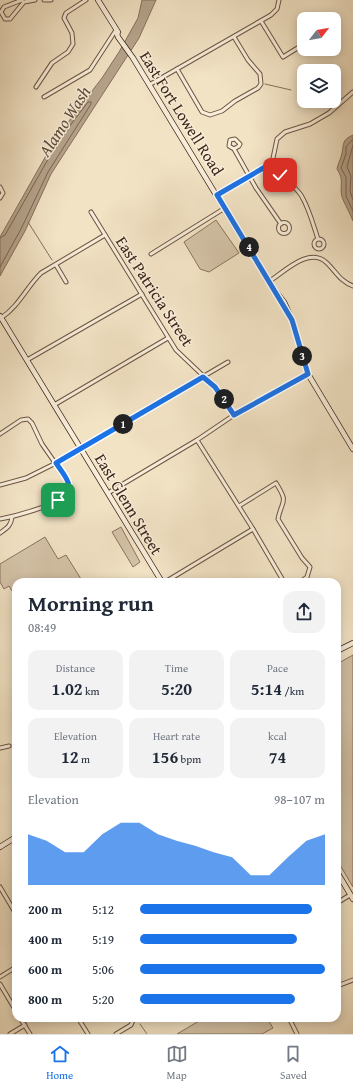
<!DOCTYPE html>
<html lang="en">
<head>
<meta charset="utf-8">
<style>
  body { margin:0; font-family:"Gentium Book Plus",serif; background:#f2f2f3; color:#1f2937; height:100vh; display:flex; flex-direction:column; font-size:15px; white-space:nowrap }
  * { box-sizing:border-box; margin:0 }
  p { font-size:13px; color:#747a83 }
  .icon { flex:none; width:22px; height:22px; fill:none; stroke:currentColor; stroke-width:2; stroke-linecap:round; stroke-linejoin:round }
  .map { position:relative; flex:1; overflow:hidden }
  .side { position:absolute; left:12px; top:578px; width:329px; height:444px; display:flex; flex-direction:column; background:#fff; border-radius:12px; box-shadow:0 2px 10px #0003 }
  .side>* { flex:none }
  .needle { width:26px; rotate:59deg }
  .controls { position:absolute; left:297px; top:12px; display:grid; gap:8px }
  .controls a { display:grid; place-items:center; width:44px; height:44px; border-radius:8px; background:#fff; box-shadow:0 2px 10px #0003; font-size:20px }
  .pin { position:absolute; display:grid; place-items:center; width:34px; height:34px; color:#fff; margin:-17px; border-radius:8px; box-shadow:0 2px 6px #0006 }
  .km { position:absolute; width:20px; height:20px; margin:-10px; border-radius:50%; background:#222; color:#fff; font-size:11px; line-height:20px; text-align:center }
  .round { display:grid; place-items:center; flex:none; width:42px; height:42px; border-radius:12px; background:#f2f2f3 }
  .head { display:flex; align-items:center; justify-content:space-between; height:68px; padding:0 16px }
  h1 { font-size:22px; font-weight:600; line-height:30px }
  .stats { display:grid; grid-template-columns:repeat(3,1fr); gap:6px; height:68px; padding:4px 16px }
  .stats div { display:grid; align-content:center; border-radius:10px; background:#f2f2f3; text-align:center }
  .stats b { font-size:17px; font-weight:600 }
  .stats small { font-size:11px; font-weight:400 }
  .stats p { font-size:11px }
  .chart { height:112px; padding:8px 16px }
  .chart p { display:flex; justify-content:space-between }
  .chart svg { width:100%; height:72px; margin-top:4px; fill:#1a73e8; opacity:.7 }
  ul { padding:0 16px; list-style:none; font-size:13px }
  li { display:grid; grid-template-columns:64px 48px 1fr; align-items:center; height:30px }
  li i { height:10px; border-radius:5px; background:#1a73e8 }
  .menu { display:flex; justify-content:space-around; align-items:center; height:56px; border-top:1px solid #e0e1e3; background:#fff; font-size:11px; color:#747a83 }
  .menu a { display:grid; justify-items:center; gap:2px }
  .menu .on { color:#1a73e8 }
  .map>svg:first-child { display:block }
  .green { fill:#d4c3a8; stroke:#8a7460 }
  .water { fill:#b5a38b; stroke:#86715d }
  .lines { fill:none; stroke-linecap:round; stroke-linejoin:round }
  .shore { stroke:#7a6452; stroke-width:1 }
  .stream { stroke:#86715d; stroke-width:1 }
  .street-tunnel { stroke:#cebda3; stroke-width:3; stroke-dasharray:3 1.5; stroke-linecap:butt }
  .street-casing { stroke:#6c5544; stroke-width:5 }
  .secondary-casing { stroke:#3f2619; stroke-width:6 }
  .street { stroke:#f7edd9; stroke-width:3 }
  .secondary { stroke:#f7edd9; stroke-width:4.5 }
  .route-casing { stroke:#fff; stroke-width:8 }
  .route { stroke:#1a73e8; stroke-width:5 }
  .labels { text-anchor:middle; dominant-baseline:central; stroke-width:3; stroke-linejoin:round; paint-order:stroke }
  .street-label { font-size:16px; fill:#3f2619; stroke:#f7edd9 }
  .water-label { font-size:17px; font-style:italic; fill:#624c3b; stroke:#f7edd9 }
</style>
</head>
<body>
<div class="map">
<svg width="353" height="1034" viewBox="0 0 353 1034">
  <rect width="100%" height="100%" fill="#f2e3c5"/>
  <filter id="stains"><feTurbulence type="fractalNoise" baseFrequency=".005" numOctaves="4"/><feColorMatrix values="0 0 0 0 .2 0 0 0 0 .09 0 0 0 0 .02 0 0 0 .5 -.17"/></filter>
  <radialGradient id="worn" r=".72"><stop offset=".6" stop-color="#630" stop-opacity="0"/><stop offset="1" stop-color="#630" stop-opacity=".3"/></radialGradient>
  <g class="green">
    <polygon points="216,220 239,253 209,272 200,269 184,242"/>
    <polygon points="121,527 140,562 133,567 112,532"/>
    <polygon points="45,537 58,559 66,555 81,579 76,582 16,582 16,588 12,591 9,586 4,589 0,582 0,564"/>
    <polygon points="353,655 353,887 337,860 337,664"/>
    <polygon points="204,1018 267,1018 273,1028 262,1034 177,1034"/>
  </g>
  <g class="water">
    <polygon points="142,0 156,0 139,38 51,174 25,231 0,276 0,237 56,138 102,78 119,52 138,18"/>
    <path d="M353 135V221C350 213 345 205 342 197 339 185 345 181 337 169 338 163 341 159 342 153 344 143 342 140 353 135Z"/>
  </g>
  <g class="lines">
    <g class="shore">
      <polyline points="353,139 346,147 346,154 341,168 346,177 346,196 353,211"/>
      <polyline points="353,145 347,167 351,176 350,191 353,200"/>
      <polyline points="0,238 5,235 59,140 88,102 91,102 91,104 48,172 21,229 0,267"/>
    </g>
    <g class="stream">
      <polyline points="265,84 291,90"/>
      <polyline points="28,222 52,260"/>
      <polyline points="140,1024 147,1034"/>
    </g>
    <polyline class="street-tunnel" points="9,746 16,745"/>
    <g class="street-casing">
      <g id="street">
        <polyline points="22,0 4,7 1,12 5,19 10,19 24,2 35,0"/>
        <polyline points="44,0 51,0"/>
        <polyline points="261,21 283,57 304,44"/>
        <polyline points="177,69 202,112 210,115 222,111 235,101 258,88 261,84 260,74 248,60 234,37"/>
        <polyline points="149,85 271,15 277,9 279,0"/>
        <polyline points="36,87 52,63 68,52 73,44 72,33 64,18 66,13 86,0"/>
        <polyline points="44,97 90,70 116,30"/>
        <polyline points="234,149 239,146 240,144 235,139 230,140 229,146 234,149 256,188 281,224"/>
        <path d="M272 163C280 176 293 184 301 195 309 208 313 224 318 239"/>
        <polyline points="0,187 3,193 0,198"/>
        <polyline points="217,195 272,163 277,139 285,132 310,124 329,113 353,92"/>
        <polyline points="91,212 176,350 215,387 234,415"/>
        <circle cx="284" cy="228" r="5.5"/>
        <circle cx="319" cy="244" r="5"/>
        <polyline points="151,254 225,208"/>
        <polyline points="56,265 66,282"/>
        <path d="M270 281C285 271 310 246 327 263 336 272 341 282 353 286"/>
        <path d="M1 318C19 306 26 288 41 273L105 235"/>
        <polyline points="27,360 142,294"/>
        <polyline points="54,405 168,338"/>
        <path d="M0 434 21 420 28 419 32 423 42 444 69 483C69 487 70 491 66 495 54 506 16 516 0 519"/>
        <polyline points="197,440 253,529 284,582"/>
        <polyline points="0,485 26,478 56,463 228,362"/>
        <polyline points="108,493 197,440 234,415 308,374"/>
        <path d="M239 506 276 483C289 504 282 499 278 519L302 558 310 567 307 577 300 582"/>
        <path d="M0 533C7 528 11 526 12 517"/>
        <polyline points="165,582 253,529"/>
        <polyline points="0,748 9,746"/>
        <polyline points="0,887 16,914"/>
        <polyline points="337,903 350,895"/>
        <polyline points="0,977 16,967"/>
        <polyline points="0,984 16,1011"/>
        <polyline points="337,986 353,980"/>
        <polyline points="20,1018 30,1034"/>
        <polyline points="78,1018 88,1034"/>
        <polyline points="289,1018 297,1034"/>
        <polyline points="10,1034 25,1025"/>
        <polyline points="116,1034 131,1025 134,1018"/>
      </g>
    </g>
    <g class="secondary-casing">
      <g id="secondary">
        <polyline points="98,0 118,32"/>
        <polyline points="116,31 118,37 133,58 292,320 284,302 276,292"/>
        <polyline points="0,316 162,582"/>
        <polyline points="292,320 308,374 353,449"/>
        <polyline points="337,651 353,643"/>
        <polyline points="0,847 16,837"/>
        <polyline points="337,872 353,899"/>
      </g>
    </g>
    <use href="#street" class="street"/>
    <use href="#secondary" class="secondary"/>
  </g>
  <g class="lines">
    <g class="route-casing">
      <path id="route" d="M58 500C78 488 66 478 56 463L203 377 215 387 234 415 308 374 292 320 217 195 272 163 280 175"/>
    </g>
    <use href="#route" class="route"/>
  </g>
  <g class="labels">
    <g class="street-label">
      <text transform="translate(182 113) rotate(58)">East Fort Lowell Road</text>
      <text transform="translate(155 291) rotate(57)">East Patricia Street</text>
      <text transform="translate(129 504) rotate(59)">East Glenn Street</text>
    </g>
    <g class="water-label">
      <text transform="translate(64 121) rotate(-57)">Alamo Wash</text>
    </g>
  </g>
  <rect width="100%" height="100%" filter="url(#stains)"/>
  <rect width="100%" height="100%" fill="url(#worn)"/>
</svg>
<div class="controls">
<a><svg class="needle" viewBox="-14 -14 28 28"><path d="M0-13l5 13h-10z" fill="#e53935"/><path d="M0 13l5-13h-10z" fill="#747a83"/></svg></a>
<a><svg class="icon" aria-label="layers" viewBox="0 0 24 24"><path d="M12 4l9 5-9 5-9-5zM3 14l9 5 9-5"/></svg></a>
</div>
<div class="pin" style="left:58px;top:500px;background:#1e9e55"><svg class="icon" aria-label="arrive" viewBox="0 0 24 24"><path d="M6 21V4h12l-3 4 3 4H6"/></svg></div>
<div class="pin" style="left:280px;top:175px;background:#d93025"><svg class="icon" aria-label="check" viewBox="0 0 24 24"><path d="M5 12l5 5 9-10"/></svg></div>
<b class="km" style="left:123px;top:424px">1</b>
<b class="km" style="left:224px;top:399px">2</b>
<b class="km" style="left:302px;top:356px">3</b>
<b class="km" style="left:249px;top:247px">4</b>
<section class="side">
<div class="head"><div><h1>Morning run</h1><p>08:49</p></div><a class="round"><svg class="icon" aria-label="share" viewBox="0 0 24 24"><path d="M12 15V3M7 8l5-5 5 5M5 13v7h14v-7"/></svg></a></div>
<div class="stats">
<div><p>Distance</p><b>1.02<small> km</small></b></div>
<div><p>Time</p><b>5:20</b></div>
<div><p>Pace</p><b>5:14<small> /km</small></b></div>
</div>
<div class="stats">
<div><p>Elevation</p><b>12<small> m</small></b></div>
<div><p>Heart rate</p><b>156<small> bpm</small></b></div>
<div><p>kcal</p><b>74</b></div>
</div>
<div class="chart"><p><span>Elevation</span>98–107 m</p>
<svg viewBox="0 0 160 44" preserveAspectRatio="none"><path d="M0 44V13L10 17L20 24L30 24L40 13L50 6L60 6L70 13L80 17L90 20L100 24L110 27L120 38L130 38L140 27L150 17L160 13V44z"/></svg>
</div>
<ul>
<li><b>200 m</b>5:12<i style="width:93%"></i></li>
<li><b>400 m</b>5:19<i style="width:85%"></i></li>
<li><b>600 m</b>5:06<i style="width:100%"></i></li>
<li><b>800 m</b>5:20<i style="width:84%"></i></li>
</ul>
</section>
</div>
<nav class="menu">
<a class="on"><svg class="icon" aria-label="home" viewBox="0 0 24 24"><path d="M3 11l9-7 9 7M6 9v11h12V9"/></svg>Home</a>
<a><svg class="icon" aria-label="map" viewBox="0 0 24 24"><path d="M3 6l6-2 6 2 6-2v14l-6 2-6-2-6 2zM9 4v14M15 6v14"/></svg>Map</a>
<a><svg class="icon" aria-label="saved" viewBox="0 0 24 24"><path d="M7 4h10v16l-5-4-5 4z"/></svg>Saved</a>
</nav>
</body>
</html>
